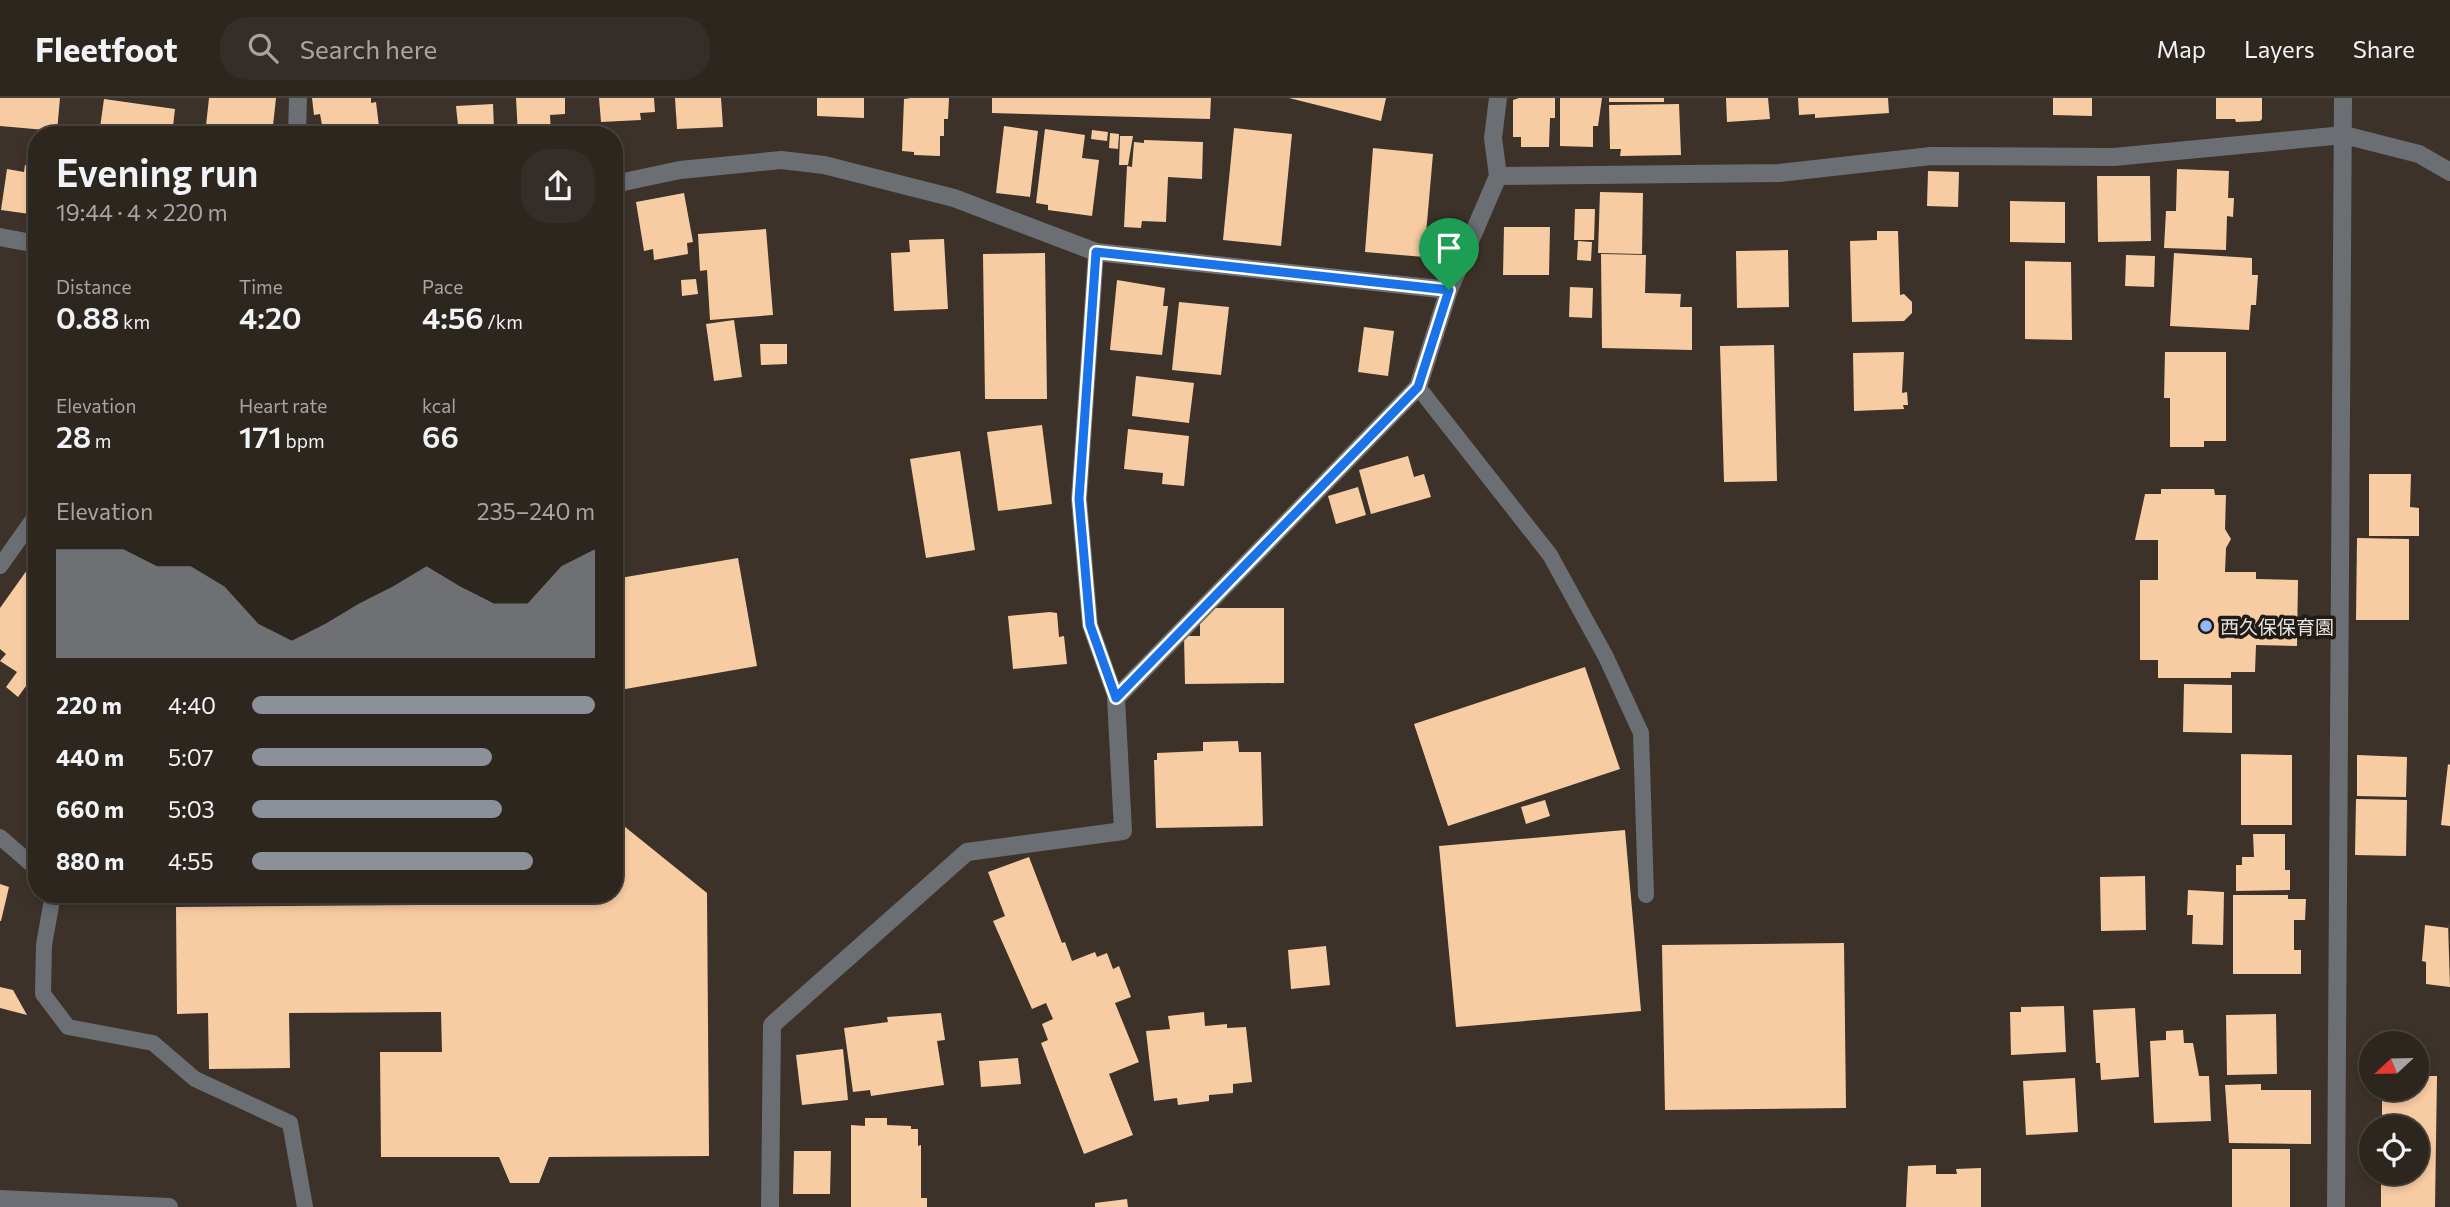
<!DOCTYPE html>
<html lang="en">
<head>
<meta charset="utf-8">
<style>
  body { margin:0; font-family:Commissioner,"Noto Sans JP",sans-serif; background:#352e28; color:#f1f3f6; height:100vh; display:flex; flex-direction:column; font-size:26px; white-space:nowrap }
  * { box-sizing:border-box; margin:0 }
  p { font-size:23px; color:#a7a5a4 }
  .icon { flex:none; width:38px; height:38px; fill:none; stroke:currentColor; stroke-width:2; stroke-linecap:round; stroke-linejoin:round }
  .map { position:relative; flex:1; overflow:hidden }
  .sheet { position:absolute; left:28px; top:28px; width:595px; height:777px; display:flex; flex-direction:column; background:#2d261f; border-radius:28px; box-shadow:0 4px 10px #0003,0 0 0 2px #48433d }
  .sheet>* { flex:none }
  .needle { width:46px; rotate:248deg }
  .fabs { position:absolute; left:2359px; top:933px; display:grid; gap:14px }
  .fabs a { display:grid; place-items:center; width:70px; height:70px; border-radius:50%; background:#2d261f; box-shadow:0 4px 10px #0003,0 0 0 2px #48433d; font-size:35px }
  .pin { position:absolute; display:grid; place-items:center; width:60px; height:60px; color:#fff; margin:-72px -30px; border-radius:50% 50% 50% 0; rotate:-45deg; box-shadow:0 0 7px #0007 }
  .pin .icon { rotate:45deg }
  .round { display:grid; place-items:center; flex:none; width:74px; height:74px; border-radius:28px; background:#352e28 }
  .headline { display:flex; align-items:center; justify-content:space-between; height:119px; padding:0 28px }
  h1 { font-size:38px; font-weight:600; line-height:52px }
  .metrics { display:grid; grid-template-columns:repeat(3,1fr); gap:10px; height:119px; padding:7px 28px }
  .metrics div { display:grid; align-content:center }
  .metrics b { font-size:30px; font-weight:600 }
  .metrics small { font-size:19px; font-weight:400 }
  .metrics p { font-size:19px }
  .chart { height:196px; padding:14px 28px }
  .chart p { display:flex; justify-content:space-between }
  .chart svg { width:100%; height:126px; margin-top:7px; fill:#8c9099; opacity:.7 }
  ul { padding:0 28px; list-style:none; font-size:23px }
  li { display:grid; grid-template-columns:112px 84px 1fr; align-items:center; height:52px }
  li i { height:18px; border-radius:9px; background:#8c9099 }
  header { display:flex; align-items:center; gap:42px; box-sizing:border-box; height:98px; padding:0 35px; background:#2d261f; border-bottom:2px solid #48433d }
  header strong { font-size:33px }
  nav { display:flex; gap:38px; margin-inline-start:auto; font-size:24px }
  .search { width:490px; height:63px; background:#352e28; display:flex; align-items:center; gap:18px; box-sizing:border-box; padding:0 24px; border-radius:28px; color:#a7a5a4; font-size:26px }
  .map>svg:first-child { display:block }
  .building { fill:#f8cca3 }
  .lines { fill:none; stroke-linecap:round; stroke-linejoin:round }
  .service { stroke:#6b6e73; stroke-width:16 }
  .minor { stroke:#6b6e73; stroke-width:18 }
  .route-casing { stroke:#fff; stroke-width:14 }
  .route { stroke:#1a73e8; stroke-width:9 }
  .poi-dot { fill:#93b7fd; stroke:#201b17; stroke-width:2.5 }
  .labels { text-anchor:middle; dominant-baseline:central; stroke-width:7; stroke-linejoin:round; paint-order:stroke }
  .poi-label { font-size:19px; fill:#e9e2dc; stroke:#201b17; text-anchor:start }
</style>
</head>
<body>
<header>
<strong>Fleetfoot</strong>
<div class="search"><svg class="icon" aria-label="search" viewBox="0 0 24 24"><circle cx="10" cy="10" r="6"/><path d="M15 15l6 6"/></svg>Search here</div>
<nav><a>Map</a><a>Layers</a><a>Share</a></nav>
</header>
<div class="map">
<svg width="2450" height="1109" viewBox="0 0 2450 1109">
  <rect width="100%" height="100%" fill="#3c3229"/>
  <g class="building">
    <polygon points="0,0 60,0 57,33 0,28"/>
    <polygon points="209,0 276,0 272,37 205,37"/>
    <polygon points="312,0 371,0 371,5 376,4 380,37 328,37 327,27 322,27 320,16 314,17"/>
    <polygon points="516,0 565,0 565,16 550,17 551,37 518,37"/>
    <polygon points="599,0 654,0 655,14 640,15 641,22 601,24"/>
    <polygon points="675,0 721,0 723,29 677,31"/>
    <polygon points="817,0 864,0 864,20 817,18"/>
    <polygon points="911,0 949,0 948,21 944,21 944,38 940,38 940,58 914,57 914,54 902,53 904,1"/>
    <polygon points="992,0 1211,0 1210,21 992,15"/>
    <polygon points="1289,0 1386,0 1381,23"/>
    <polygon points="1519,0 1555,0 1555,20 1550,20 1549,49 1521,49 1521,39 1513,39 1513,2"/>
    <polygon points="1560,0 1602,0 1598,28 1593,28 1593,49 1560,48"/>
    <rect x="1609" y="0" width="55" height="4"/>
    <polygon points="1726,0 1768,0 1770,21 1727,24"/>
    <polygon points="1798,0 1888,0 1889,15 1815,20 1815,16 1799,17"/>
    <polygon points="2053,0 2092,0 2092,18 2053,17"/>
    <polygon points="2216,0 2262,0 2262,21 2260,23 2236,24 2235,21 2216,21"/>
    <polygon points="104,1 175,11 172,37 99,37"/>
    <polygon points="493,6 494,31 498,31 499,37 459,37 456,8"/>
    <polygon points="1679,6 1681,57 1620,58 1621,51 1610,51 1609,7"/>
    <polygon points="1004,28 1038,33 1030,99 996,95"/>
    <polygon points="1234,30 1292,36 1281,148 1223,142"/>
    <polygon points="1045,31 1085,37 1082,60 1099,62 1092,118 1048,112 1048,107 1036,105"/>
    <polygon points="1092,32 1108,34 1107,43 1091,41"/>
    <polygon points="1110,35 1119,36 1118,51 1109,50"/>
    <polygon points="1120,38 1133,38 1128,67 1119,67"/>
    <polygon points="1144,42 1203,44 1202,81 1168,79 1166,124 1142,123 1141,130 1124,129 1127,68 1132,69 1134,44 1144,45"/>
    <polygon points="1373,50 1433,56 1424,159 1365,154"/>
    <polygon points="25,67 37,69 37,117 1,112 7,71 24,74"/>
    <polygon points="2177,71 2229,73 2228,100 2234,100 2233,119 2227,118 2226,152 2164,150 2166,113 2176,113"/>
    <polygon points="1928,73 1959,74 1958,109 1927,108"/>
    <polygon points="2097,78 2150,78 2151,143 2098,144"/>
    <polygon points="1600,94 1643,95 1642,156 1598,155"/>
    <polygon points="684,95 693,144 687,145 688,156 654,162 653,151 644,153 636,104"/>
    <polygon points="2010,103 2065,104 2065,145 2010,144"/>
    <polygon points="1575,111 1595,111 1594,142 1574,142"/>
    <polygon points="1504,129 1550,129 1549,177 1503,177"/>
    <polygon points="766,131 773,217 710,222 707,172 700,173 698,136"/>
    <polygon points="1877,133 1898,133 1900,197 1904,196 1912,204 1912,215 1904,223 1852,224 1850,143 1877,142"/>
    <polygon points="944,141 948,211 894,213 891,155 910,154 909,142"/>
    <polygon points="1578,143 1592,144 1591,163 1577,162"/>
    <polygon points="1788,152 1789,209 1737,210 1736,153"/>
    <polygon points="1045,155 1047,301 985,301 983,156"/>
    <polygon points="2174,155 2252,160 2252,177 2258,177 2256,207 2251,207 2249,232 2170,228"/>
    <polygon points="1601,156 1646,157 1645,195 1681,196 1680,209 1692,209 1692,252 1602,250"/>
    <polygon points="2126,157 2155,158 2154,189 2125,188"/>
    <polygon points="2025,163 2071,164 2072,242 2025,241"/>
    <polygon points="696,181 698,196 682,198 681,182"/>
    <polygon points="1117,182 1165,190 1163,208 1168,208 1162,257 1110,252"/>
    <polygon points="1570,189 1593,190 1592,220 1569,219"/>
    <polygon points="1179,204 1229,209 1221,277 1172,272"/>
    <polygon points="734,222 742,279 714,283 706,226"/>
    <polygon points="1364,229 1394,233 1388,278 1358,274"/>
    <polygon points="760,246 787,246 787,266 761,267"/>
    <polygon points="1774,247 1777,383 1724,384 1720,248"/>
    <polygon points="1904,254 1902,295 1907,294 1908,307 1903,307 1904,311 1854,313 1853,255"/>
    <polygon points="2165,254 2226,254 2226,343 2204,343 2204,349 2170,349 2170,300 2164,300"/>
    <polygon points="1136,278 1194,285 1189,325 1132,318"/>
    <polygon points="1042,327 1052,406 998,413 987,334"/>
    <polygon points="1128,331 1189,338 1184,388 1162,386 1163,375 1124,371"/>
    <polygon points="960,353 975,452 926,460 910,361"/>
    <polygon points="1408,358 1414,379 1424,376 1431,399 1371,416 1359,372"/>
    <polygon points="2369,376 2411,376 2410,409 2419,410 2419,438 2369,438"/>
    <polygon points="1358,389 1366,417 1336,426 1328,398"/>
    <polygon points="2161,391 2214,391 2215,397 2226,397 2225,431 2231,441 2226,450 2225,474 2256,474 2256,481 2298,482 2297,548 2256,547 2255,574 2231,574 2231,580 2158,580 2158,562 2140,562 2140,482 2158,482 2158,442 2135,442 2145,396 2161,396"/>
    <polygon points="2357,440 2409,441 2409,522 2356,522"/>
    <polygon points="37,458 37,589 29,584 18,599 6,589 17,574 0,563 6,556 0,551 0,510"/>
    <polygon points="738,460 757,568 614,593 614,481"/>
    <polygon points="1206,510 1284,510 1284,585 1185,586 1184,538 1200,538 1200,517"/>
    <polygon points="1050,514 1057,515 1059,539 1064,538 1067,566 1013,571 1008,518"/>
    <polygon points="1585,569 1620,671 1448,728 1414,626"/>
    <polygon points="2184,586 2232,587 2232,635 2183,634"/>
    <polygon points="1238,643 1239,654 1261,654 1263,728 1156,730 1154,662 1157,662 1157,655 1203,653 1203,644"/>
    <polygon points="2241,656 2292,657 2292,727 2241,727"/>
    <polygon points="2357,657 2407,659 2406,699 2357,698"/>
    <polygon points="2448,666 2450,667 2450,728 2441,727"/>
    <polygon points="2356,701 2407,702 2406,758 2355,757"/>
    <polygon points="1545,702 1550,718 1526,726 1521,709"/>
    <polygon points="614,720 707,795 709,1058 549,1059 539,1085 510,1085 499,1059 381,1059 380,954 442,954 441,914 289,915 290,970 209,971 208,915 177,916 176,809 418,807 427,796 614,796"/>
    <polygon points="1625,732 1641,913 1456,929 1439,748"/>
    <polygon points="2253,736 2285,736 2285,772 2290,772 2290,792 2236,793 2236,767 2242,767 2242,759 2254,759"/>
    <polygon points="1029,759 1062,845 1065,844 1072,863 1095,854 1097,859 1107,855 1113,871 1119,868 1131,899 1115,905 1139,964 1109,976 1133,1037 1084,1056 1041,945 1048,942 1042,926 1053,921 1046,905 1032,911 993,823 1005,818 988,774"/>
    <polygon points="2145,778 2146,832 2101,833 2100,779"/>
    <polygon points="0,786 9,789 1,823 0,823"/>
    <polygon points="2188,792 2224,794 2223,847 2192,846 2193,817 2187,817"/>
    <polygon points="2233,797 2288,797 2288,801 2306,801 2305,822 2294,822 2294,852 2301,852 2301,876 2233,876"/>
    <polygon points="2448,825 2450,889 2426,886 2426,864 2422,863 2425,827 2448,830"/>
    <polygon points="1844,845 1846,1010 1665,1012 1662,847"/>
    <polygon points="1326,848 1330,887 1291,891 1288,852"/>
    <polygon points="0,889 13,892 27,917 0,910"/>
    <polygon points="2064,908 2066,954 2011,957 2010,914 2021,914 2021,909"/>
    <polygon points="2135,910 2139,979 2101,982 2100,965 2096,965 2093,912"/>
    <polygon points="1204,914 1205,928 1227,926 1227,930 1246,929 1252,984 1233,986 1233,995 1209,997 1209,1003 1178,1007 1177,1000 1154,1003 1146,933 1170,931 1168,918"/>
    <polygon points="941,915 945,942 937,943 944,987 871,998 870,992 853,994 844,930 888,924 887,919"/>
    <polygon points="2276,916 2277,976 2227,977 2226,917"/>
    <polygon points="2183,932 2184,945 2193,945 2199,978 2209,978 2211,1023 2154,1025 2150,943 2166,942 2166,933"/>
    <polygon points="843,951 848,1002 802,1007 796,957"/>
    <polygon points="1018,960 1021,986 981,989 979,963"/>
    <polygon points="2417,978 2437,978 2435,1109 2381,1109 2381,1074 2417,1074 2417,1029 2382,1029 2382,990 2417,990"/>
    <polygon points="2075,980 2078,1034 2026,1037 2023,983"/>
    <polygon points="2261,986 2261,992 2311,992 2311,1046 2229,1045 2225,987"/>
    <polygon points="865,1020 887,1020 887,1027 911,1028 911,1031 918,1031 918,1048 921,1047 921,1100 927,1100 927,1109 851,1109 851,1027 865,1028"/>
    <rect x="2232" y="1051" width="58" height="58"/>
    <polygon points="794,1053 831,1053 830,1096 793,1096"/>
    <polygon points="1936,1067 1936,1076 1957,1076 1956,1071 1981,1070 1981,1109 1906,1109 1908,1068"/>
    <polygon points="1127,1101 1128,1109 1095,1109 1095,1105"/>
  </g>
  <g class="lines">
    <g class="service">
      <polyline points="1096,154 1079,401 1090,527 1116,600"/>
      <polyline points="1418,289 1550,457 1606,559 1641,635 1646,797"/>
      <polyline points="0,468 37,416"/>
      <polyline points="0,739 37,771"/>
      <polyline points="53,796 44,847 43,896 68,929 153,945 195,981 290,1025 305,1109"/>
    </g>
    <g class="minor">
      <polyline points="297,37 298,0"/>
      <polyline points="1498,78 1779,75 1931,58 2114,59 2344,37 2419,56 2450,74"/>
      <polyline points="614,86 680,72 781,62 824,67 954,100 1096,154 1449,192"/>
      <polyline points="0,139 37,146"/>
      <polyline points="0,1101 169,1109"/>
      <polyline points="770,1109 772,927 967,754 1123,733 1116,600 1418,289 1449,192 1498,78 1493,40 1498,0"/>
      <polyline points="2336,1109 2343,0"/>
    </g>
  </g>
  <g class="lines">
    <g class="route-casing">
      <polygon id="route" points="1096,154 1449,192 1418,289 1116,600 1090,527 1079,401"/>
    </g>
    <use href="#route" class="route"/>
  </g>
  <circle class="poi-dot" cx="2206" cy="528" r="7"/>
  <g class="labels">
    <g class="poi-label">
      <text x="2220" y="528">西久保保育園</text>
    </g>
  </g>
</svg>
<div class="fabs">
<a><svg class="needle" viewBox="-14 -14 28 28"><path d="M0-13l5 13h-10z" fill="#e53935"/><path d="M0 13l5-13h-10z" fill="#a7a5a4"/></svg></a>
<a><svg class="icon" aria-label="locate" viewBox="0 0 24 24"><circle cx="12" cy="12" r="6"/><path d="M12 2v4M12 18v4M2 12h4M18 12h4"/></svg></a>
</div>
<div class="pin" style="left:1449px;top:192px;background:#1e9e55"><svg class="icon" aria-label="arrive" viewBox="0 0 24 24"><path d="M6 21V4h12l-3 4 3 4H6"/></svg></div>
<section class="sheet">
<div class="headline"><div><h1>Evening run</h1><p>19:44 · 4 × 220 m</p></div><a class="round"><svg class="icon" aria-label="share" viewBox="0 0 24 24"><path d="M12 15V3M7 8l5-5 5 5M5 13v7h14v-7"/></svg></a></div>
<div class="metrics">
<div><p>Distance</p><b>0.88<small> km</small></b></div>
<div><p>Time</p><b>4:20</b></div>
<div><p>Pace</p><b>4:56<small> /km</small></b></div>
</div>
<div class="metrics">
<div><p>Elevation</p><b>28<small> m</small></b></div>
<div><p>Heart rate</p><b>171<small> bpm</small></b></div>
<div><p>kcal</p><b>66</b></div>
</div>
<div class="chart"><p><span>Elevation</span>235–240 m</p>
<svg viewBox="0 0 160 44" preserveAspectRatio="none"><path d="M0 44V6L10 6L20 6L30 12L40 12L50 19L60 32L70 38L80 32L90 25L100 19L110 12L120 19L130 25L140 25L150 12L160 6V44z"/></svg>
</div>
<ul>
<li><b>220 m</b>4:40<i style="width:100%"></i></li>
<li><b>440 m</b>5:07<i style="width:70%"></i></li>
<li><b>660 m</b>5:03<i style="width:73%"></i></li>
<li><b>880 m</b>4:55<i style="width:82%"></i></li>
</ul>
</section>
</div>
</body>
</html>
